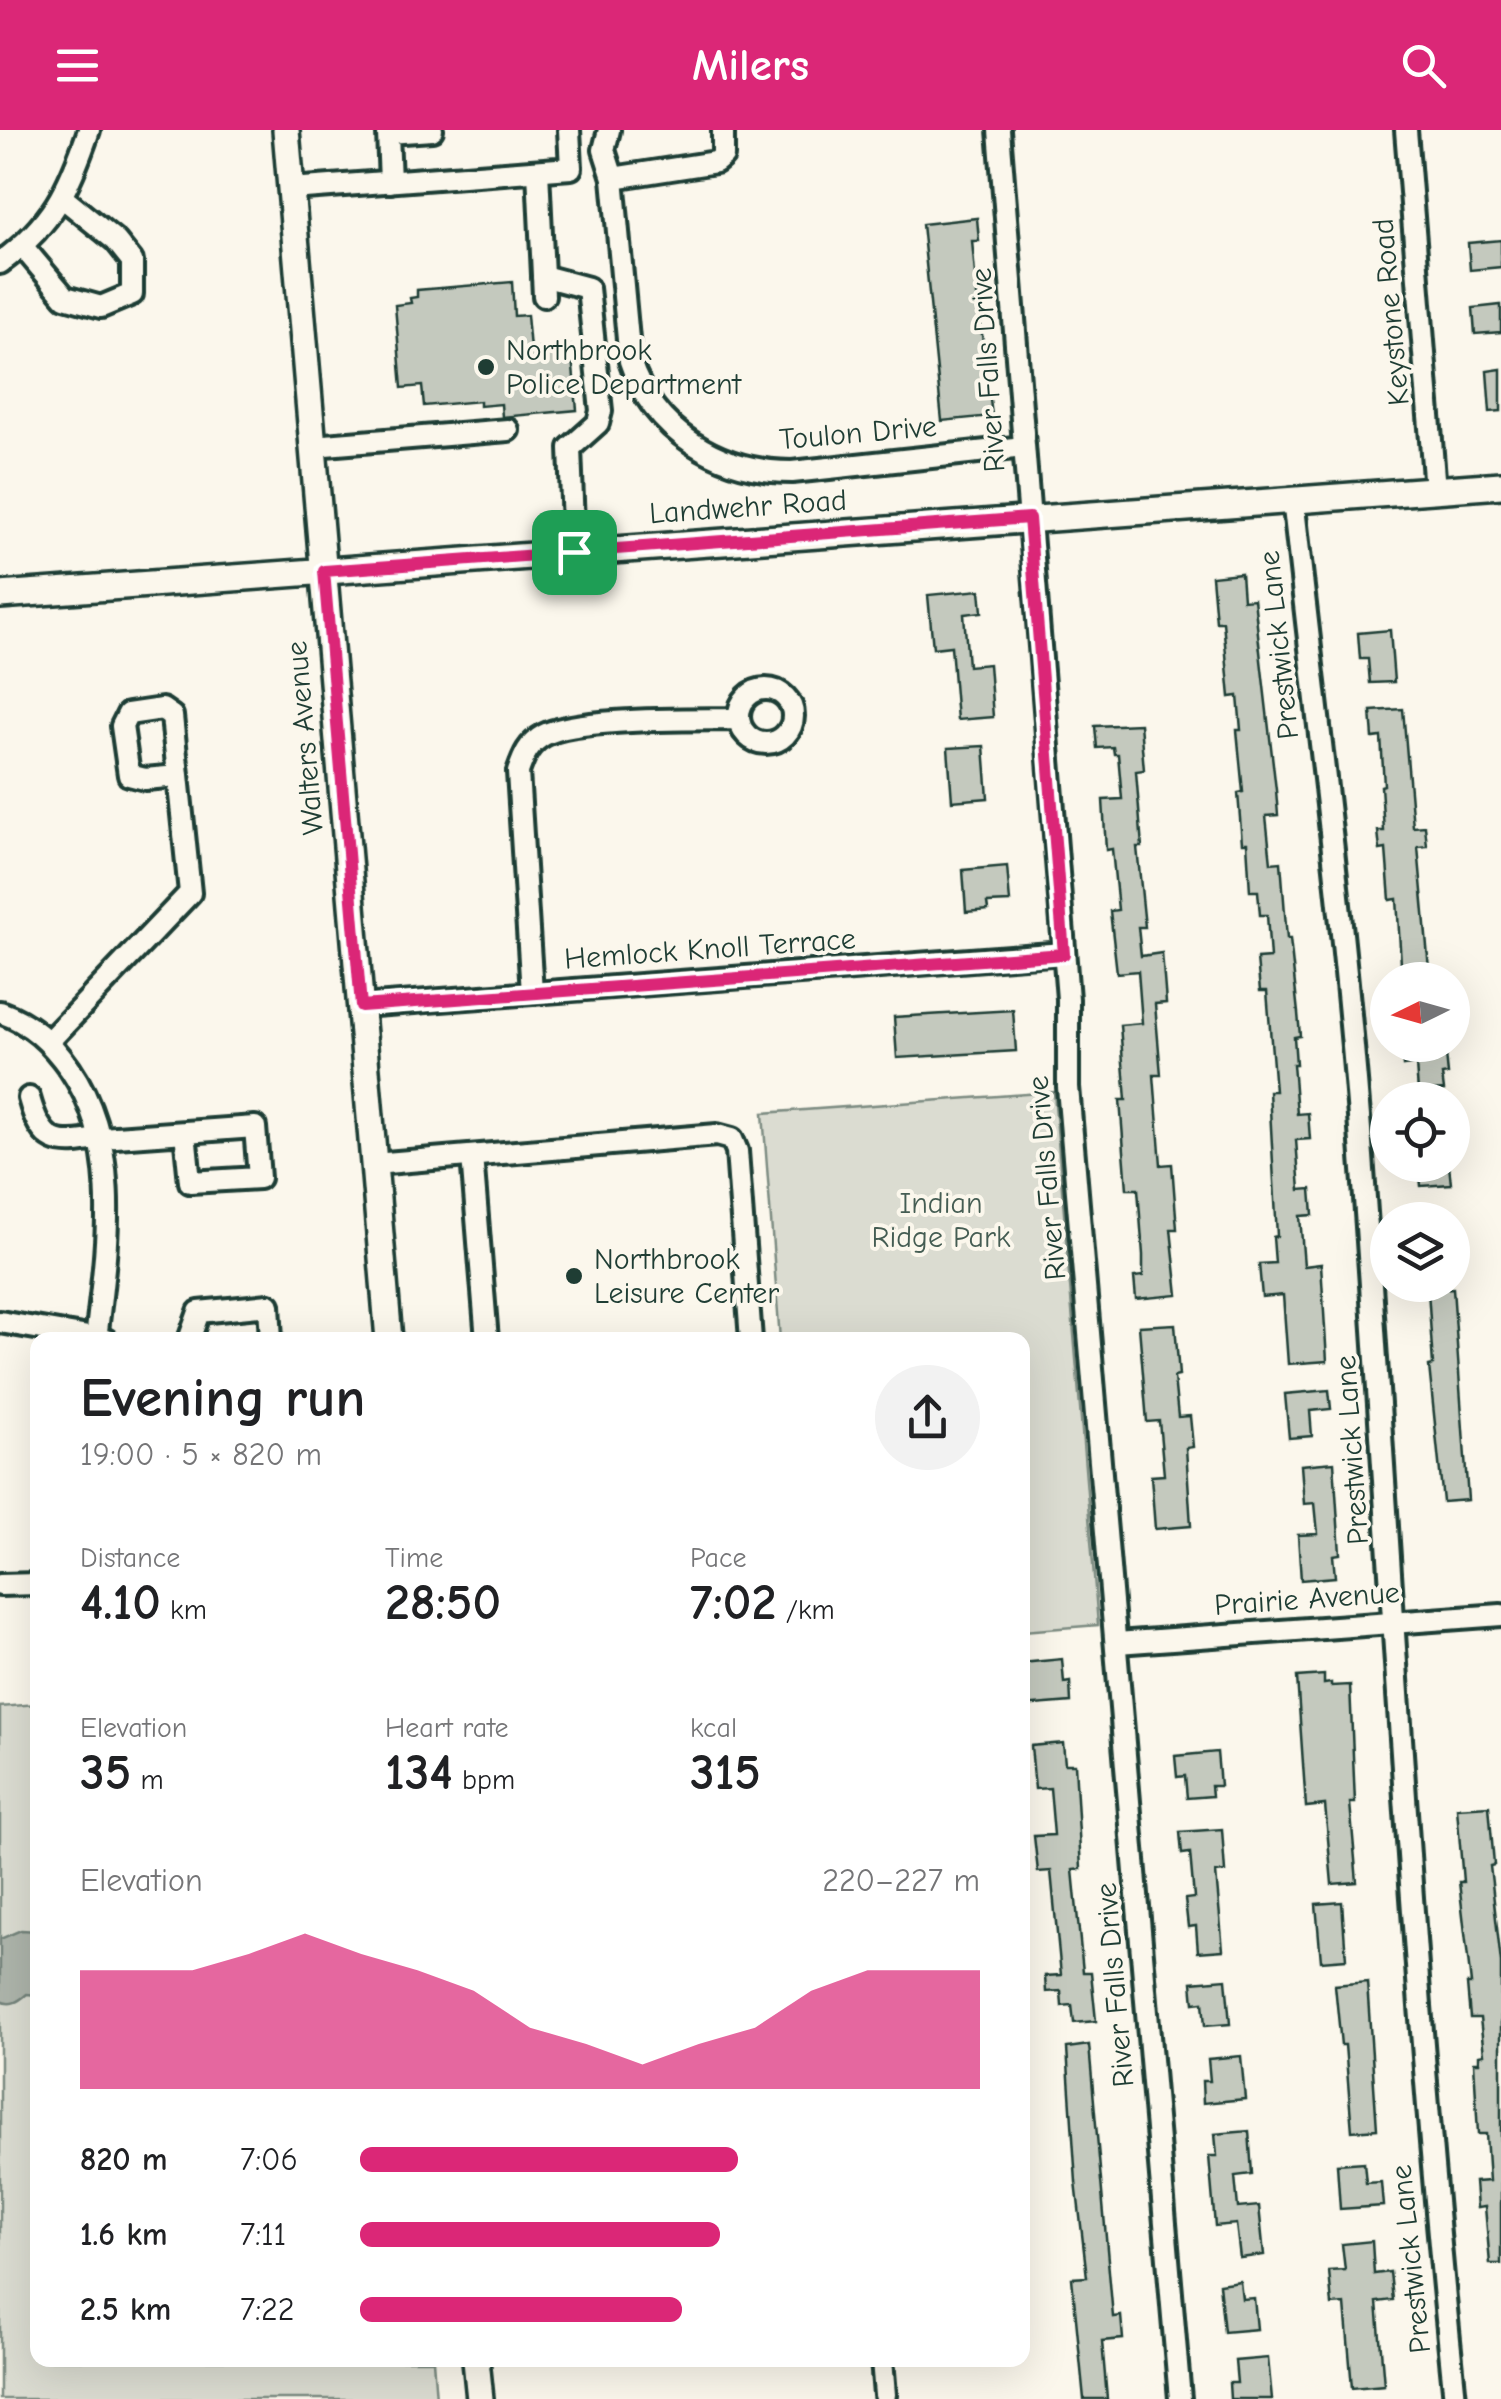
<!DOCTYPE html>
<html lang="en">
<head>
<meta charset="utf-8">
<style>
  body { margin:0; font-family:"Comic Neue",sans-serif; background:#f2f2f2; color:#202124; height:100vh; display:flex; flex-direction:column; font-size:38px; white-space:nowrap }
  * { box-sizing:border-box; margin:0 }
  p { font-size:32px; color:#757577 }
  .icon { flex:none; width:55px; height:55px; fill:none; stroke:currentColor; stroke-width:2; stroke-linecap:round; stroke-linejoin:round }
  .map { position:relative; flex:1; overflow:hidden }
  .panel { position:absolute; left:30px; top:1202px; width:1000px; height:1035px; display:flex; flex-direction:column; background:#fff; border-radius:20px; box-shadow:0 10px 40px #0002 }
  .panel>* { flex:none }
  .needle { width:65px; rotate:265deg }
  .controls { position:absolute; left:1370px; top:832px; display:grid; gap:20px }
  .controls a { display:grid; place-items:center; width:100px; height:100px; border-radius:50%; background:#fff; box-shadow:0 10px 40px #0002; font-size:50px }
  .pin { position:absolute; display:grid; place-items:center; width:85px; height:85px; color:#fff; margin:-42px; border-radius:20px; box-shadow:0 5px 15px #0006 }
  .round { display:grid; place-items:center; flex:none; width:105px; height:105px; border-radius:52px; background:#f2f2f2 }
  .overview { display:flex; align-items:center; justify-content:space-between; height:170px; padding:0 50px }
  h1 { font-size:55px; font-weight:600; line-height:75px }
  .figures { display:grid; grid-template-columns:repeat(3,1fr); gap:15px; height:170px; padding:10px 50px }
  .figures div { display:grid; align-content:center }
  .figures b { font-size:50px; font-weight:600 }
  .figures small { font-size:28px; font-weight:400 }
  .figures p { font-size:28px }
  .chart { height:280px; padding:20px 50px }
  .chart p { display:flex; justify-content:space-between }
  .chart svg { width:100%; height:180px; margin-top:10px; fill:#db2777; opacity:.7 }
  ul { padding:0 50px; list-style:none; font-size:32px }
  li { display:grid; grid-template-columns:160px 120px 1fr; align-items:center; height:75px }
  li i { height:25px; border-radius:12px; background:#db2777 }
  header { display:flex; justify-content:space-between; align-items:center; height:130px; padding:0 50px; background:#db2777; color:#fff; font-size:45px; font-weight:600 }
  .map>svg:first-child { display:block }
  .green { fill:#dbdcd1; stroke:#7d8c82; stroke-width:2.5 }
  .water { fill:#adb4aa; stroke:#74847b; stroke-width:2.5 }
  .building { fill:#c4c9be; stroke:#1f3d34; stroke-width:2.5 }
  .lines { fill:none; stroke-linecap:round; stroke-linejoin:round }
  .minor-casing { stroke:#1f3d34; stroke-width:28 }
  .major-casing { stroke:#1f3d34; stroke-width:32 }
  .minor { stroke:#fbf7ec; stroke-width:20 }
  .major { stroke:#fbf7ec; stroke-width:25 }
  .route-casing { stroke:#fff; stroke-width:20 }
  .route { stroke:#db2777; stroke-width:12 }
  .poi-dot { fill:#1f3d34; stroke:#fbf7ec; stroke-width:4 }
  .labels { text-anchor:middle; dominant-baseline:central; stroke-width:8; stroke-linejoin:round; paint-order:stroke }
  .street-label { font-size:30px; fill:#1f3d34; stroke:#fbf7ec }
  .poi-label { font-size:30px; fill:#1f3d34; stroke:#fbf7ec; text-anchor:start }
  .park-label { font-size:30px; fill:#455d53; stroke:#fbf7ec }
</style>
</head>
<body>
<header><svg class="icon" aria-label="menu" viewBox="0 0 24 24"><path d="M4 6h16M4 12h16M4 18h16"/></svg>Milers<svg class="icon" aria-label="search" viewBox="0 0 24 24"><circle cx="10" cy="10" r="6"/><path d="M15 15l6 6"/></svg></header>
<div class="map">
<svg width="1501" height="2269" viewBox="0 0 1501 2269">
  <rect width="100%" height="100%" fill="#fbf7ec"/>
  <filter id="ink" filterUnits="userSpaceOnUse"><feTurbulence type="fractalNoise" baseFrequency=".01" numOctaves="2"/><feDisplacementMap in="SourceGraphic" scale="20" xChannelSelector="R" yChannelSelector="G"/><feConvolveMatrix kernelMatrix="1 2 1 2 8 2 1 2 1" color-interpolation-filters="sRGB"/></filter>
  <g filter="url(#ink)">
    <g class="green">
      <polygon points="1054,962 1098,1495 1023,1501 1022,1210 780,1210 763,983"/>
      <polygon points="37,1574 38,2230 433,2230 436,2269 0,2269 0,1577"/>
    </g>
    <path class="water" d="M21 1800 37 1801V1865L27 1864C18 1872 11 1876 0 1871V1809Z"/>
    <g class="building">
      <polygon points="977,88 979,111 972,111 977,166 983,166 985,188 980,188 992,286 942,291 922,94"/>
      <polygon points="1501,110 1501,137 1470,140 1468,113"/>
      <polygon points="512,152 514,186 527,185 530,219 571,216 577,280 502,287 501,274 480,276 480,271 424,276 422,256 402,258 395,175 411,173 410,168 417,167 417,160"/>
      <polygon points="1501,175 1501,202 1475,204 1473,178"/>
      <polygon points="1501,239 1501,281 1490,282 1487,241"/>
      <polygon points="1241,443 1243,470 1254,469 1276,660 1278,685 1266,686 1271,733 1281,732 1287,809 1290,809 1298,883 1300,906 1294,907 1296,934 1293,934 1297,984 1308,983 1310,1009 1296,1010 1300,1060 1311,1059 1313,1085 1300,1086 1304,1136 1321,1134 1327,1231 1288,1234 1283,1165 1262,1167 1259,1134 1275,1133 1273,1107 1277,1106 1269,961 1275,961 1267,861 1260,861 1257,829 1270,828 1267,785 1260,785 1258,761 1250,761 1247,713 1242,713 1238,663 1243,662 1237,600 1241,600 1238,566 1230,567 1223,492 1216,492 1212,446"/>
      <polygon points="980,460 982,482 964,484 968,536 989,534 993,587 957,590 951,516 933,518 928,465"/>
      <polygon points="1390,500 1394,552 1370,553 1368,529 1360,529 1358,503"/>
      <polygon points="1403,579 1413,697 1425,696 1427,716 1418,717 1430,850 1402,850 1397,769 1390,770 1386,719 1380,720 1378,701 1384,701 1381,656 1384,655 1381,607 1373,608 1371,581"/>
      <polygon points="1140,594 1144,640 1136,641 1142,717 1137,717 1145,797 1138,797 1141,826 1162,823 1166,873 1155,874 1161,945 1154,945 1161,1035 1172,1034 1177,1099 1171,1099 1178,1165 1136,1169 1134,1147 1143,1146 1143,1125 1138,1059 1127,1059 1120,970 1126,970 1120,895 1142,893 1138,841 1117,843 1110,781 1118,780 1112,719 1106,720 1103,670 1122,669 1118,624 1114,624 1113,617 1097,618 1095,596"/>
      <polygon points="984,616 988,668 952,671 948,618"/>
      <polygon points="1007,736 1010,772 987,773 988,780 966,782 963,740"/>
      <polygon points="1013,880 1016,921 897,928 894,887"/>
      <polygon points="1401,915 1445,915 1448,944 1442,945 1444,960 1418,962 1416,934 1403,936"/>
      <polygon points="1419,1035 1449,1035 1451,1054 1421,1056"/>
      <polygon points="1453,1158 1468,1370 1443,1372 1429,1236 1433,1235 1428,1160"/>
      <polygon points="1175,1194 1179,1246 1174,1247 1178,1287 1190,1286 1193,1317 1186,1318 1191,1396 1155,1399 1151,1346 1164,1345 1159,1291 1147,1292 1139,1196"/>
      <polygon points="1329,1260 1331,1279 1310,1281 1312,1306 1289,1308 1285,1264"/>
      <polygon points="1334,1332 1340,1424 1333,1425 1335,1447 1301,1450 1298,1405 1318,1404 1315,1373 1304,1374 1301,1335"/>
      <polygon points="1062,1529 1064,1553 1070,1552 1071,1572 1022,1576 1022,1533"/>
      <polygon points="1324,1545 1324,1554 1331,1553 1331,1556 1350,1555 1355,1673 1350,1673 1357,1752 1332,1754 1325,1675 1306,1677 1297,1547"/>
      <polygon points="1063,1613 1065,1634 1075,1634 1081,1739 1073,1740 1083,1842 1091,1842 1096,1891 1074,1893 1072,1875 1062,1876 1061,1861 1046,1862 1045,1846 1061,1845 1051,1741 1038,1742 1034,1706 1054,1705 1050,1658 1035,1659 1031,1616"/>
      <polygon points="1217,1622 1220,1656 1211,1656 1212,1666 1187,1668 1185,1646 1177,1647 1175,1626"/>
      <polygon points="1489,1676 1494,1735 1490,1736 1501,1833 1501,2134 1490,2134 1485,2077 1477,2078 1475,2052 1489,2051 1486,2004 1478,2004 1474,1932 1479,1932 1479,1925 1484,1924 1480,1888 1470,1888 1467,1854 1471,1854 1459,1752 1463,1752 1457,1678"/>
      <polygon points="1222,1699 1225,1742 1216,1743 1223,1820 1198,1822 1196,1796 1188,1797 1185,1769 1194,1768 1190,1723 1182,1724 1180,1702"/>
      <polygon points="1342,1772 1346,1829 1321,1831 1316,1774"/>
      <polygon points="1226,1849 1230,1894 1205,1896 1203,1872 1194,1873 1192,1852"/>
      <polygon points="1367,1852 1377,1999 1352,2001 1345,1915 1341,1915 1335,1855"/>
      <polygon points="1089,1915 1113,2187 1121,2186 1123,2209 1102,2211 1107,2269 1084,2269 1072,2148 1087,2147 1076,2052 1067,1918"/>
      <polygon points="1241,1926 1245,1969 1203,1973 1202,1951 1210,1951 1208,1929"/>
      <polygon points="1249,2001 1252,2044 1235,2046 1238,2078 1259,2076 1264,2125 1240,2128 1236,2094 1215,2096 1209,2026 1217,2026 1215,2004"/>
      <polygon points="1364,2032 1366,2053 1381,2052 1383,2076 1340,2079 1337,2034"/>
      <polygon points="1372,2111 1374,2144 1390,2142 1393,2170 1377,2172 1384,2255 1352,2258 1345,2174 1332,2175 1329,2141 1345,2140 1342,2114"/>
      <polygon points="1240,2151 1242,2169 1254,2168 1257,2199 1224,2202 1219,2154"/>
      <polygon points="1268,2228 1272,2269 1230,2269 1229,2253 1237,2253 1235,2231"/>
    </g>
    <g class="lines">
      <g class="minor-casing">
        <g id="minor">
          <path d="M609 0 604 20 613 48 630 231C653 302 720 342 792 342L1024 317"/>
          <polyline points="999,0 1068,869 1068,957 1180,2269"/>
          <polyline points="1406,0 1435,360"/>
          <polyline points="538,41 544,166"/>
          <polyline points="613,48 716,32 723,26 723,0"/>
          <polyline points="390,52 388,3 432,0"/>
          <polyline points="291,59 571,38 569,0"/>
          <polyline points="23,117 65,167 101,177 132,164 132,131 116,111 63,68"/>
          <path d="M0 133C52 95 69 59 89 0"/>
          <polyline points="543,146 588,158 601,281 598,293 570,318 574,422"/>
          <polyline points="313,316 508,300"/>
          <path d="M1293 368C1317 587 1346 807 1362 1026 1392 1441 1412 1856 1455 2269"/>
          <circle cx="766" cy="586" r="27"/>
          <path d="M532 863 518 642C524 625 528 614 544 605 576 587 698 590 739 589"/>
          <polyline points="361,876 1064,823"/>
          <path d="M0 882C31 893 51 912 70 939 124 1018 106 1120 96 1210"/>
          <polyline points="50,910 190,763 172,586 162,579 128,584 122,596 129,645 145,649 178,646"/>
          <path d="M29 968C42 1015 56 1017 102 1008L255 997 259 1048 190 1052 185 1002"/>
          <polyline points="472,1026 487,1210"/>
          <polyline points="374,1034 717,1005 732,1009 737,1021 751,1210"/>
          <polyline points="0,1192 106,1210"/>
          <polyline points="189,1210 199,1182 269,1175 271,1210"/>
          <polyline points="0,1455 38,1454"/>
          <polyline points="1117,1513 1501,1485"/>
          <polyline points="882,2230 885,2265"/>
        </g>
      </g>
      <g class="major-casing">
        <g id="major">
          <polyline points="286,0 389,1210"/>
          <polyline points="0,465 1501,355"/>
          <polyline points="476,2230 480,2269"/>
        </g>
      </g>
      <use href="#minor" class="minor"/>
      <use href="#major" class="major"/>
    </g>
  </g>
  <g class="lines" filter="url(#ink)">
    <g class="route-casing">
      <polygon id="route" points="1029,388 1064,824 361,876 324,441"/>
    </g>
    <use href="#route" class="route"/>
  </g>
  <g class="poi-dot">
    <circle cx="486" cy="237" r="10"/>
    <circle cx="574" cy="1146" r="10"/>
  </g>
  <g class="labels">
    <g class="street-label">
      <text transform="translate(1391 182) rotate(-95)">Keystone Road</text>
      <text transform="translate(988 240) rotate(-94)">River Falls Drive</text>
      <text transform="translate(858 303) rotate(-5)">Toulon Drive</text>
      <text transform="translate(748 377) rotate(-4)">Landwehr Road</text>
      <text transform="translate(1279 515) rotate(-96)">Prestwick Lane</text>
      <text transform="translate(305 608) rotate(-95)">Walters Avenue</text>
      <text transform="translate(710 819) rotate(-4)">Hemlock Knoll Terrace</text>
      <text transform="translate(1047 1048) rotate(-95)">River Falls Drive</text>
      <text transform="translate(1352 1320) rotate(-94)">Prestwick Lane</text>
      <text transform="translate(1307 1469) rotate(-4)">Prairie Avenue</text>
      <text transform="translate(1115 1855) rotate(-95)">River Falls Drive</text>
      <text transform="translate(1411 2129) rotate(-96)">Prestwick Lane</text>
    </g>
    <g class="poi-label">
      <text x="506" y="220">Northbrook<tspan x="506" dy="34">Police Department</tspan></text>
      <text x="594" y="1129">Northbrook<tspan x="594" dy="34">Leisure Center</tspan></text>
    </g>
    <g class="park-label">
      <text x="941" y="1073">Indian<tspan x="941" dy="34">Ridge Park</tspan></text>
    </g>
  </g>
</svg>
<div class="controls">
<a><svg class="needle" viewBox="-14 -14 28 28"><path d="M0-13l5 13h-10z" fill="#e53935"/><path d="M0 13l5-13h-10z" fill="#757577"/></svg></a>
<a><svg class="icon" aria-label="locate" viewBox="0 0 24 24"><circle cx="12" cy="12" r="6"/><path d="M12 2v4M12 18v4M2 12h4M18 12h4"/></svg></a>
<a><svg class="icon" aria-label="layers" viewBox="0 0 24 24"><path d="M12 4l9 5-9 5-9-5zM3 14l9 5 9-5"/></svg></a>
</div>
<div class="pin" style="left:574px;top:422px;background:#1e9e55"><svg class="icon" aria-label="arrive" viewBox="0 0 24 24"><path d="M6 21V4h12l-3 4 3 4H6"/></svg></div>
<section class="panel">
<div class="overview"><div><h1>Evening run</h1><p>19:00 · 5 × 820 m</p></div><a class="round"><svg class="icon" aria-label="share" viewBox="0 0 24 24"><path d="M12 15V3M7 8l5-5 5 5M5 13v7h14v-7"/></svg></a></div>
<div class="figures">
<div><p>Distance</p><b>4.10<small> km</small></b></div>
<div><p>Time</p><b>28:50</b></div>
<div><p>Pace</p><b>7:02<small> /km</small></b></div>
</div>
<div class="figures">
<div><p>Elevation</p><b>35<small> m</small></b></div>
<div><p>Heart rate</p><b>134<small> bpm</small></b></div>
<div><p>kcal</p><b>315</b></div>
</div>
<div class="chart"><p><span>Elevation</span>220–227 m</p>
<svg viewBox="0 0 160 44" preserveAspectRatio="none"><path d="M0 44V15L10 15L20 15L30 11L40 6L50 11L60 15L70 20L80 29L90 33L100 38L110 33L120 29L130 20L140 15L150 15L160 15V44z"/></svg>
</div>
<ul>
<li><b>820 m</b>7:06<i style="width:61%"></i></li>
<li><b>1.6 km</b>7:11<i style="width:58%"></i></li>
<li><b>2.5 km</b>7:22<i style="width:52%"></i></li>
</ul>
</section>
</div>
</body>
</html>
